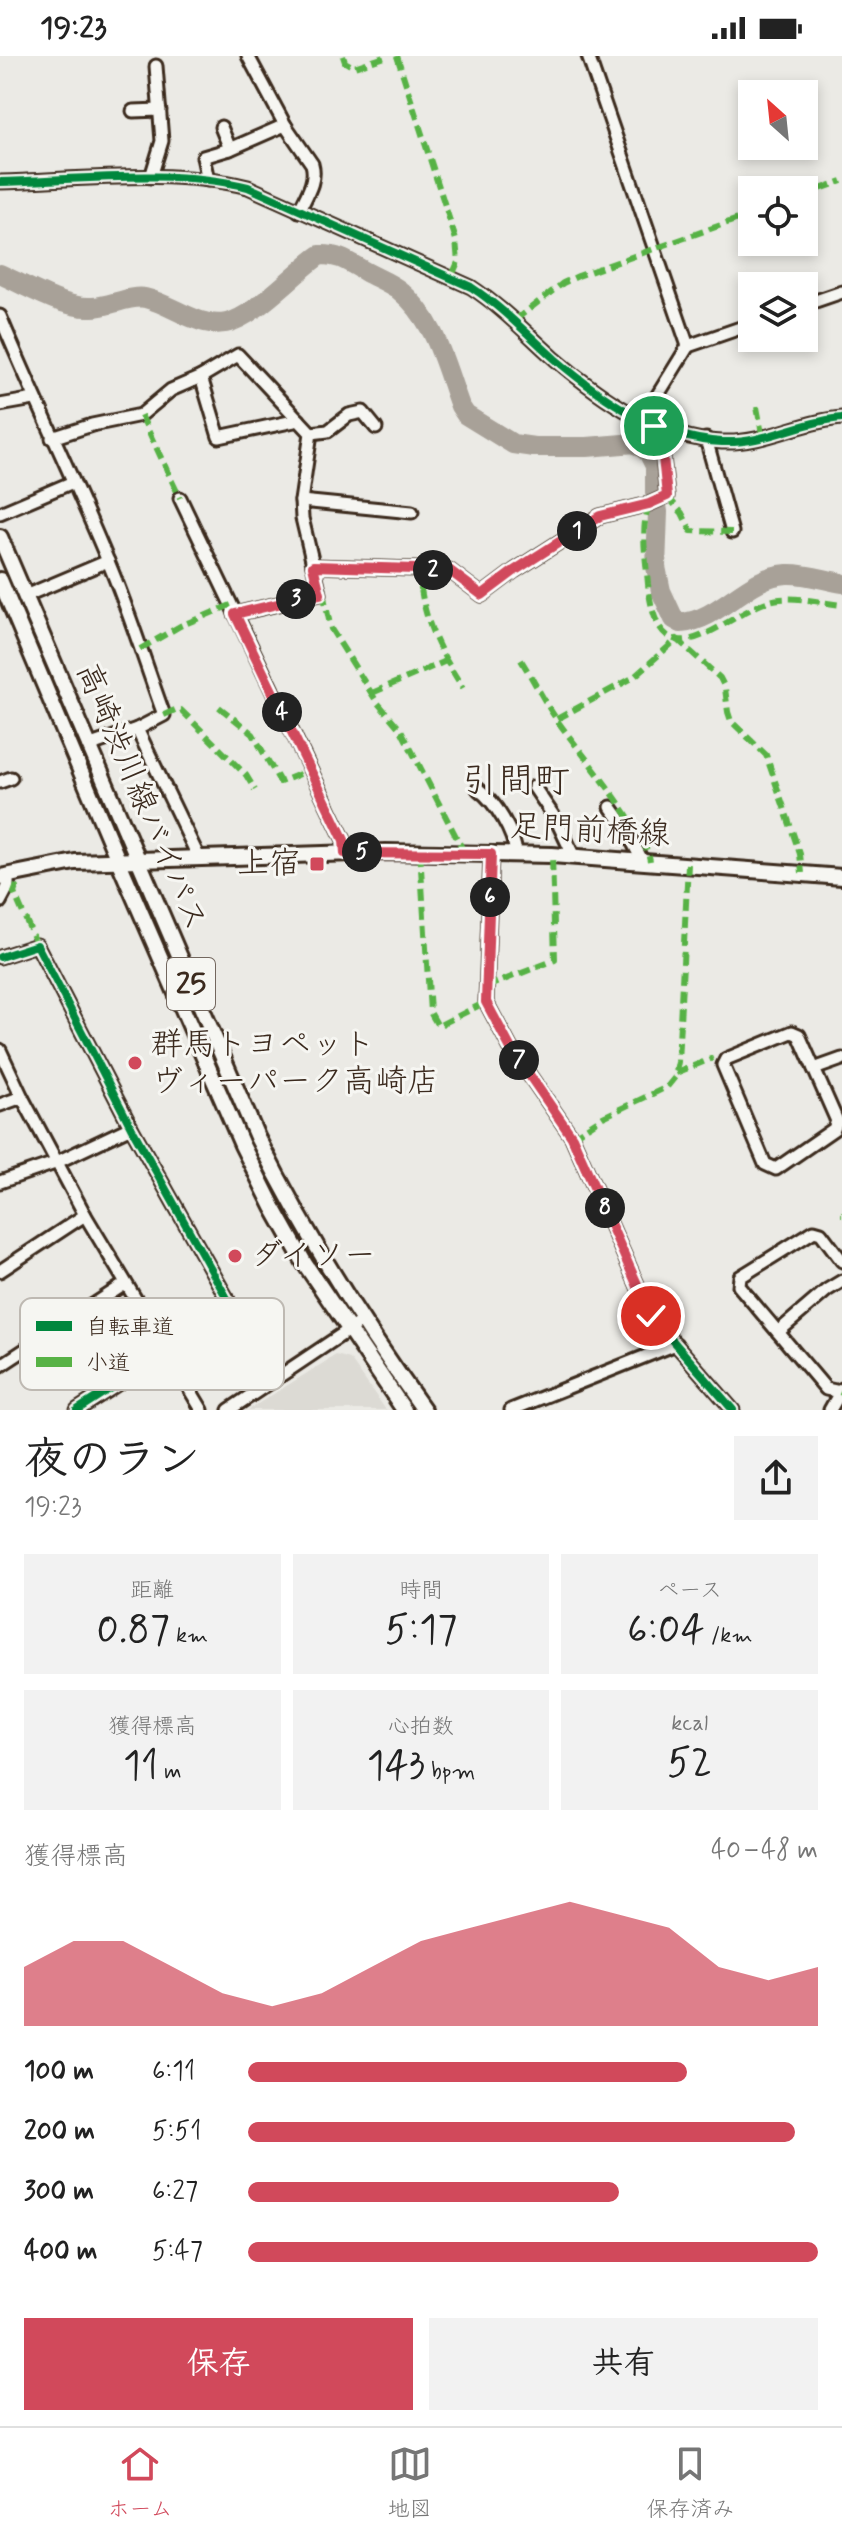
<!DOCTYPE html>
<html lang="ja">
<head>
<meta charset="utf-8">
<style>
  body { margin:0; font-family:Mynerve,"Klee One",sans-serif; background:#f2f2f2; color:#222; height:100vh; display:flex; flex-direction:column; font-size:30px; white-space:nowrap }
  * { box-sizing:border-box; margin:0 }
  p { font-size:26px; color:#767676 }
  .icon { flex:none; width:44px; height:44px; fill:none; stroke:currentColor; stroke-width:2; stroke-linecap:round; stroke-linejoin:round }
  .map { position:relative; height:1354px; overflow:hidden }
  .side { display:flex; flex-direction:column; background:#fff; flex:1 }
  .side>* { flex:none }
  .needle { width:52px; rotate:333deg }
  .tools { position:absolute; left:738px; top:24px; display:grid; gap:16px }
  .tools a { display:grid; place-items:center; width:80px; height:80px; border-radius:0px; background:#fff; box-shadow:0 4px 12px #0003; font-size:40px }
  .pin { position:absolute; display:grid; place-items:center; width:68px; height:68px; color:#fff; margin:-34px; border:4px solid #fff; border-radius:50%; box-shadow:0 2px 8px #0007 }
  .km { position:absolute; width:40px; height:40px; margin:-20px; border-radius:50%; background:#222; color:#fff; font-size:22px; line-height:40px; text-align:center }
  .round { display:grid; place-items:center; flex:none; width:84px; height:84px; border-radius:0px; background:#f2f2f2 }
  .head { display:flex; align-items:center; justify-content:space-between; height:136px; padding:0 24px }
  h1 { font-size:44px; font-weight:600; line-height:60px }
  .metrics { display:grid; grid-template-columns:repeat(3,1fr); gap:12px; height:136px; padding:8px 24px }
  .metrics div { display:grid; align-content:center; border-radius:0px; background:#f2f2f2; text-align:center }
  .metrics b { font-size:40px; font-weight:600 }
  .metrics small { font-size:22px; font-weight:400 }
  .metrics p { font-size:22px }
  .chart { height:224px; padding:16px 24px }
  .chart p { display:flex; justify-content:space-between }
  .chart svg { width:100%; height:144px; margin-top:8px; fill:#d1495b; opacity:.7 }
  .action { display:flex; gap:16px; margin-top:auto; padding:16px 24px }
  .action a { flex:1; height:92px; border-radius:0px; background:#d1495b; color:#fff; font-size:32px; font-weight:600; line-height:92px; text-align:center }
  .action a+a { background:#f2f2f2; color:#222 }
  ul { padding:0 24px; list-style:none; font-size:26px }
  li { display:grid; grid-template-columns:128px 96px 1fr; align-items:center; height:60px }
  li i { height:20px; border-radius:10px; background:#d1495b }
  .status { display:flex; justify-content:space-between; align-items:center; height:56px; padding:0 40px; background:#fff; direction:ltr }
  .status svg { height:22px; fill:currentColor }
  .tabs { display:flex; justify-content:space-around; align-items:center; height:112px; border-top:2px solid #e0e0e0; background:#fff; font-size:22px; color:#767676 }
  .tabs a { display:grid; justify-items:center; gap:4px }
  .tabs .selected { color:#d1495b }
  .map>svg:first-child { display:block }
  .built { fill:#dcdad4 }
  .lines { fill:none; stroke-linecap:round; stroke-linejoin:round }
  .river { stroke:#a8a198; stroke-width:20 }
  .minor-casing { stroke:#3b2a1e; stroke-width:17 }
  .major-casing { stroke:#3b2a1e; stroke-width:20 }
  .minor { stroke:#f6f6f2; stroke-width:11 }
  .major { stroke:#f6f6f2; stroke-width:14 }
  .quiet { stroke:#57b245; stroke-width:6; stroke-dasharray:12 6; stroke-linecap:butt }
  .cycleway-casing { stroke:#f6f6f2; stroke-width:13 }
  .cycleway { stroke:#00873e; stroke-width:8 }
  .route-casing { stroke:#fff; stroke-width:16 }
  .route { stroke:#d1495b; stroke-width:10 }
  .poi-dot { fill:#d1495b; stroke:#f6f6f2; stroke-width:3 }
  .labels { text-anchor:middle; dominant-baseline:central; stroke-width:6; stroke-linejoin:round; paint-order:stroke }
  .shield { fill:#f6f6f2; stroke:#73675e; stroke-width:2 }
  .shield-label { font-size:30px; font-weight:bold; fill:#3b2a1e }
  .street-label { font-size:32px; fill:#3b2a1e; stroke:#f6f6f2 }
  .poi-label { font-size:32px; fill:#3b2a1e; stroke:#f6f6f2; text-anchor:start }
  .quarter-label { font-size:36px; fill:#3b2a1e; stroke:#f6f6f2 }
  .key { fill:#f6f6f2; stroke:#beb9b2; stroke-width:2 }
  .key-label { font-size:22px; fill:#3b2a1e }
</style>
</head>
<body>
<div class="status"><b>19:23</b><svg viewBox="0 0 49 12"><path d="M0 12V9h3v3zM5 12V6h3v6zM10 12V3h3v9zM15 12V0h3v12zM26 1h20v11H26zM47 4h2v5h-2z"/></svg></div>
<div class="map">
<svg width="842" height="1354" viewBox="0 0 842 1354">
  <rect width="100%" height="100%" fill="#ebeae5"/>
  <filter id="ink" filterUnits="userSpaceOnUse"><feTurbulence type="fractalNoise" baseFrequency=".0125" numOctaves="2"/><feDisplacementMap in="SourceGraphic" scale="16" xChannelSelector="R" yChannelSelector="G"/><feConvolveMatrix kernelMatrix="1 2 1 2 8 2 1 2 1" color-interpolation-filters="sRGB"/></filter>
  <g filter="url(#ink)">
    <polygon class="built" points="336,1299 350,1303 386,1354 248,1354"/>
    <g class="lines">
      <path class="river" d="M0 218C24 229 65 253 92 251 109 251 130 239 145 242 172 248 197 272 226 267 254 262 295 216 320 199 339 198 350 207 366 216 377 222 390 227 399 234 436 264 444 307 460 350L466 359 513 388 534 391H587L635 387 648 396 655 410V436L658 456 656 511 661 535 674 563 681 567C721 564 746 520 787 518 804 517 825 524 842 527"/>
      <g class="minor-casing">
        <g id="minor">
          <path d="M248 0 285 69 312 108C317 125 306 140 299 155"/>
          <polyline points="588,0 688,290 643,363"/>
          <polyline points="133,55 160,54"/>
          <polyline points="221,71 230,93"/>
          <polyline points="151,121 162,85 156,10"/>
          <polyline points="208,124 203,101 230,93 285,69"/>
          <path d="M0 126C77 124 173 112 248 131L471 231C503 252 527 278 555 303 602 343 659 383 722 386 765 388 801 365 842 362"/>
          <polyline points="804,249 842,236"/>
          <path d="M0 260C34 342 73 421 107 503 129 554 145 607 164 659L137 673 199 802"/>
          <polyline points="688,290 752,268"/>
          <polyline points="201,321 219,381 299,364"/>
          <polyline points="0,349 34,343"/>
          <polyline points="311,377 328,375 349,359 363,356 376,372"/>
          <polyline points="52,382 92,369 141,359 171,334 201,321 238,299 311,377 301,445 302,462 320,538 235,558"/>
          <polyline points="706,383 732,476"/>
          <polyline points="180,442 344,784 345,797"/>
          <polyline points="301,445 412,456"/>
          <polyline points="0,457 73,426"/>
          <polyline points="313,510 449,514 482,539 514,515 600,460 649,448 667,440 660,372"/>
          <polyline points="25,540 108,505"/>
          <polyline points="88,690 137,673"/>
          <polyline points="0,726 11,722"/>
          <polyline points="534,731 557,765 574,801"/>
          <path d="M478 733C496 746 514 777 516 798"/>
          <polyline points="611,751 623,768 642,804"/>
          <polyline points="491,798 486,946 510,991 572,1081 651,1260 733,1354"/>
          <polyline points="0,846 8,831 8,819"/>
          <polyline points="0,901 37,889 131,1071 233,1253 77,1354"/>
          <polygon points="792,976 799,979 837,1065 834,1073 776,1113 765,1108 723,1009 726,1003"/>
          <polyline points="0,994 22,1041"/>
          <polyline points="814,1013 842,1003"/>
          <polyline points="0,1049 22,1041 85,1159 202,1354"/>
          <polyline points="0,1126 55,1107 131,1071"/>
          <polyline points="0,1215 85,1159"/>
          <polyline points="778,1276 827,1234 842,1225"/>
          <polyline points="0,1310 125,1228"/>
          <polyline points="840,1336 826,1333 739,1230 740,1221 814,1175 821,1177 842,1205"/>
          <polyline points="229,1354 362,1265"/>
          <polyline points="511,1354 676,1288"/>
          <polyline points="830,1354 842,1333"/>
        </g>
      </g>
      <g class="major-casing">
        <g id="major">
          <path d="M0 481 257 1081C305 1177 361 1267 424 1354"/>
          <polyline points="0,524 118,804 242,1089 273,1151 305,1208 404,1354"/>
          <polyline points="0,821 75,806 386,796 552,799 842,821"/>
        </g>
      </g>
      <use href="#minor" class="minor"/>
      <use href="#major" class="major"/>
      <g class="quiet">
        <polyline points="343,0 345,6 354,11 388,0"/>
        <polyline points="397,0 456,184 458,206 451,222"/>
        <polyline points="804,139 842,125"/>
        <polyline points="515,264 563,227 578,220 752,158"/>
        <polyline points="757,351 763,383"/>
        <polyline points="141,359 180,442"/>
        <polyline points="667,440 682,457 691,475 732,476"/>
        <path d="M649 448C640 473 646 502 648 528 660 643 732 547 780 543 800 541 823 547 842 549"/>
        <path d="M419 513C422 562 437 591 463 632"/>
        <polyline points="320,538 324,541 331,573 377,646 401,674 465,798"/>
        <polyline points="140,593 180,570 231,549"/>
        <path d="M521 604C534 625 545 647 559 667 580 696 646 775 650 805"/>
        <polyline points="372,637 446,605"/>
        <polyline points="219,651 253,678 280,726 310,714"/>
        <polyline points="164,659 175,654 181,654 246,719 255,734"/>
        <polyline points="557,663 634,621 677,583 720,622 725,632 728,656 731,665 766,699 800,798 802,817"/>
        <polyline points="420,796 430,956 438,970 486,946"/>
        <polyline points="17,829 14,837 37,889"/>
        <polyline points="486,931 555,904 552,799"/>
        <polyline points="676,1017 713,1002"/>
        <polyline points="572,1081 603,1061 667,1031 675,1021 678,1006 688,808"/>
        <polyline points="841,1158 842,1158"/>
        <polyline points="840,1336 842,1337"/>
      </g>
      <g class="cycleway-casing">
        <g id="cycleway">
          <path d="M0 126C77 124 173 112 248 131L471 231C503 252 527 278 555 303 602 343 659 383 722 386 765 388 801 365 842 362"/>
          <polyline points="491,798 486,946 510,991 572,1081 651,1260 733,1354"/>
          <polyline points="0,901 37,889 131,1071 233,1253 77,1354"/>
        </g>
      </g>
      <use href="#cycleway" class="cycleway"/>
    </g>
  </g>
  <g class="lines" filter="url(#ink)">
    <g class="route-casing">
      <polyline id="route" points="651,1260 572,1081 510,991 486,946 491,798 345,797 344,784 235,558 320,538 313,510 449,514 482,539 514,515 600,460 649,448 667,440 660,372 654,370"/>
    </g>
    <use href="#route" class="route"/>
  </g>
  <g class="poi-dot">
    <rect x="309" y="800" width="16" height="16" rx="4"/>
    <circle cx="135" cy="1007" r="8"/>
    <circle cx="235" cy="1200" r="8"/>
  </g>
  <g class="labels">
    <rect class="shield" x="167" y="902" width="48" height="52" rx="6"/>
    <g class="shield-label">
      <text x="191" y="928">25</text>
    </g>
    <g class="street-label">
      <text transform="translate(141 741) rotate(67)">高崎渋川線バイパス</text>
      <text transform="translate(590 775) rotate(3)">足門前橋線</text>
    </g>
    <g class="poi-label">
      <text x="301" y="808" text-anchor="end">上宿</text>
      <text x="151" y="989">群馬トヨペット<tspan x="151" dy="37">ヴィーパーク高崎店</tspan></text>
      <text x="251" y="1200">ダイソー</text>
    </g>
    <g class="quarter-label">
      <text x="516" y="726">引間町</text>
    </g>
  </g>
  <rect x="20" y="1242" width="264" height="92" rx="12" class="key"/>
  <rect x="36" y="1265" width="36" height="10" fill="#00873e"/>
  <rect x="36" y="1301" width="36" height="10" fill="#57b245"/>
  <g class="key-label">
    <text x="86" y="1278">自転車道</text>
    <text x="86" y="1314">小道</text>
  </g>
</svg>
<div class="tools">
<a><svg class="needle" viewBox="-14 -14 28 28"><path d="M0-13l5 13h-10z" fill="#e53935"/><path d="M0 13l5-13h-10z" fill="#767676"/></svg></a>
<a><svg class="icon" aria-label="locate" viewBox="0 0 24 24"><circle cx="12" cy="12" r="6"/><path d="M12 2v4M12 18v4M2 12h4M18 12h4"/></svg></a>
<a><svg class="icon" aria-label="layers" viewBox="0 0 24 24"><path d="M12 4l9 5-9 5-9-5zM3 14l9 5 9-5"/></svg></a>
</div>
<div class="pin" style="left:654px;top:370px;background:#1e9e55"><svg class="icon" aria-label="arrive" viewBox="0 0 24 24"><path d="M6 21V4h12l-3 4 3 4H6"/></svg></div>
<div class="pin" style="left:651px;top:1260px;background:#d93025"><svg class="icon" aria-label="check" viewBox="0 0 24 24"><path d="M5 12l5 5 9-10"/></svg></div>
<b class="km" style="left:577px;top:475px">1</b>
<b class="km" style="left:433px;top:514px">2</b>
<b class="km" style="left:296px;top:543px">3</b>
<b class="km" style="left:282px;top:656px">4</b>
<b class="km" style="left:362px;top:796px">5</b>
<b class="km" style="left:490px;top:841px">6</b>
<b class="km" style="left:519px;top:1004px">7</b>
<b class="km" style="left:605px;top:1152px">8</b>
</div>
<section class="side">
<div class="head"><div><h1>夜のラン</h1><p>19:23</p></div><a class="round"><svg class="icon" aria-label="share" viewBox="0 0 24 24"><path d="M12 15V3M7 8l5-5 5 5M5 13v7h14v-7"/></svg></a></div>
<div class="metrics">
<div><p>距離</p><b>0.87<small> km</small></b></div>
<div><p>時間</p><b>5:17</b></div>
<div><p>ペース</p><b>6:04<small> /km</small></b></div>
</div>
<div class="metrics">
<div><p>獲得標高</p><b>11<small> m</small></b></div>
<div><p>心拍数</p><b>143<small> bpm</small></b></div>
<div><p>kcal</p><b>52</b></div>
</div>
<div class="chart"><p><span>獲得標高</span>40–48 m</p>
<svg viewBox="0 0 160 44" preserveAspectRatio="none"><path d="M0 44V26L10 18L20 18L30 26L40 34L50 38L60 34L70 26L80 18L90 14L100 10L110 6L120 10L130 14L140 26L150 30L160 26V44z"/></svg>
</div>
<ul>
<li><b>100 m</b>6:11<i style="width:77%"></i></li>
<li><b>200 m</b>5:51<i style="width:96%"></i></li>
<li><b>300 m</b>6:27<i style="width:65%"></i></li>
<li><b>400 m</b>5:47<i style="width:100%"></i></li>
</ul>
<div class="action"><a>保存</a><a>共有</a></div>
</section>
<nav class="tabs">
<a class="selected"><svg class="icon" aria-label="home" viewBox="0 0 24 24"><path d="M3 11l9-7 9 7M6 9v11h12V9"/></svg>ホーム</a>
<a><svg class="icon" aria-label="map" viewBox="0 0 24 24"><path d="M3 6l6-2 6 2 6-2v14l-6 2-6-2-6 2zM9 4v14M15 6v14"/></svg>地図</a>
<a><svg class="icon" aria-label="saved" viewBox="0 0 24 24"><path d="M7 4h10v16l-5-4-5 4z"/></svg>保存済み</a>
</nav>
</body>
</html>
